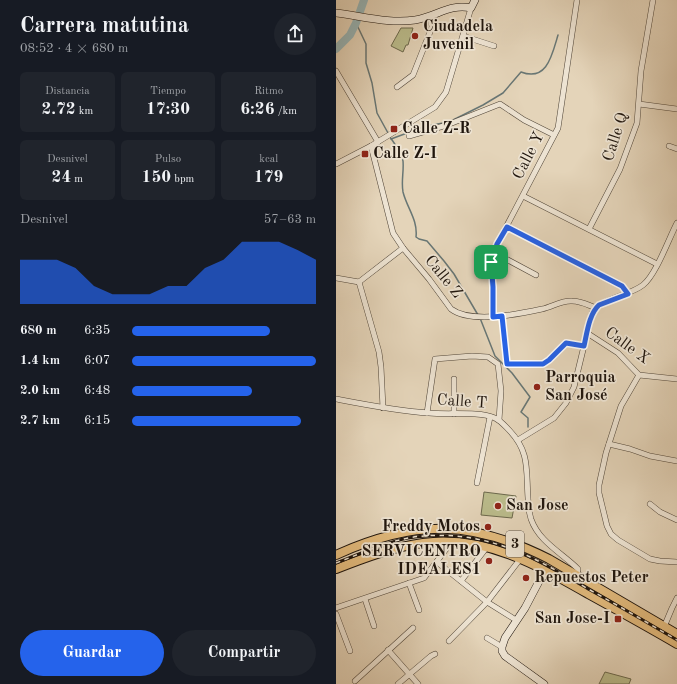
<!DOCTYPE html>
<html lang="es">
<head>
<meta charset="utf-8">
<style>
  body { margin:0; font-family:"Old Standard TT",serif; background:#20242c; color:#f1f3f6; height:100vh; display:flex; flex-direction:column; font-size:15px; white-space:nowrap }
  * { box-sizing:border-box; margin:0 }
  p { font-size:13px; color:#9ea1a6 }
  .icon { flex:none; width:22px; height:22px; fill:none; stroke:currentColor; stroke-width:2; stroke-linecap:round; stroke-linejoin:round }
  .map { position:relative; flex:1; overflow:hidden }
  .drawer { display:flex; flex-direction:column; background:#171b24; width:336px }
  .drawer>* { flex:none }
  .pin { position:absolute; display:grid; place-items:center; width:34px; height:34px; color:#fff; margin:-17px; border-radius:8px; box-shadow:0 2px 6px #0006 }
  .round { display:grid; place-items:center; flex:none; width:42px; height:42px; border-radius:21px; background:#20242c }
  .overview { display:flex; align-items:center; justify-content:space-between; height:68px; padding:0 20px }
  h1 { font-size:22px; font-weight:600; line-height:30px }
  .figures { display:grid; grid-template-columns:repeat(3,1fr); gap:6px; height:68px; padding:4px 20px }
  .figures div { display:grid; align-content:center; border-radius:6px; background:#20242c; text-align:center }
  .figures b { font-size:17px; font-weight:600 }
  .figures small { font-size:11px; font-weight:400 }
  .figures p { font-size:11px }
  .chart { height:112px; padding:8px 20px }
  .chart p { display:flex; justify-content:space-between }
  .chart svg { width:100%; height:72px; margin-top:4px; fill:#2563eb; opacity:.7 }
  .action { display:flex; gap:8px; margin-top:auto; padding:8px 20px }
  .action a { flex:1; height:46px; border-radius:24px; background:#2563eb; color:#fff; font-size:16px; font-weight:600; line-height:46px; text-align:center }
  .action a+a { background:#20242c; color:#f1f3f6 }
  ul { padding:0 20px; list-style:none; font-size:13px }
  li { display:grid; grid-template-columns:64px 48px 1fr; align-items:center; height:30px }
  li i { height:10px; border-radius:5px; background:#2563eb }
  main { display:flex; flex:1; min-height:0 }
  .map>svg:first-child { display:block }
  .green { fill:#babb8b; stroke:#6c684c }
  .lines { fill:none; stroke-linecap:round; stroke-linejoin:round }
  .stream { stroke:#687674; stroke-width:1.5 }
  .river { stroke:#98b6b8; stroke-width:8 }
  .street-casing { stroke:#504538; stroke-width:6 }
  .secondary-casing { stroke:#1f150d; stroke-width:8 }
  .primary-casing { stroke:#1f150d; stroke-width:10 }
  .street { stroke:#ede3d2; stroke-width:5 }
  .secondary { stroke:#ede3d2; stroke-width:7 }
  .primary { stroke:#e2ba7c; stroke-width:8 }
  .rail-casing { stroke:#1f150d; stroke-width:3 }
  .rail { stroke:#ede3d2; stroke-width:1.5; stroke-dasharray:4.5; stroke-linecap:butt }
  .route-casing { stroke:#fff; stroke-width:8 }
  .route { stroke:#2563eb; stroke-width:5 }
  .poi-dot { fill:#8f2418; stroke:#ede3d2; stroke-width:1.5 }
  .labels { text-anchor:middle; dominant-baseline:central; stroke-width:3.5; stroke-linejoin:round; paint-order:stroke }
  .shield { fill:#ede3d2; stroke:#5d5348; stroke-width:1 }
  .shield-label { font-size:15px; font-weight:bold; fill:#1f150d }
  .poi-label { font-size:16px; font-weight:bold; fill:#1f150d; stroke:#ede3d2; text-anchor:start }
  .street-label { font-size:16px; fill:#1f150d; stroke:#ede3d2 }
</style>
</head>
<body>
<main>
<section class="drawer">
<div class="overview"><div><h1>Carrera matutina</h1><p>08:52 · 4 × 680 m</p></div><a class="round"><svg class="icon" aria-label="share" viewBox="0 0 24 24"><path d="M12 15V3M7 8l5-5 5 5M5 13v7h14v-7"/></svg></a></div>
<div class="figures">
<div><p>Distancia</p><b>2.72<small> km</small></b></div>
<div><p>Tiempo</p><b>17:30</b></div>
<div><p>Ritmo</p><b>6:26<small> /km</small></b></div>
</div>
<div class="figures">
<div><p>Desnivel</p><b>24<small> m</small></b></div>
<div><p>Pulso</p><b>150<small> bpm</small></b></div>
<div><p>kcal</p><b>179</b></div>
</div>
<div class="chart"><p><span>Desnivel</span>57–63 m</p>
<svg viewBox="0 0 160 44" preserveAspectRatio="none"><path d="M0 44V17L10 17L20 17L30 22L40 33L50 38L60 38L70 38L80 33L90 33L100 22L110 17L120 6L130 6L140 6L150 11L160 17V44z"/></svg>
</div>
<ul>
<li><b>680 m</b>6:35<i style="width:75%"></i></li>
<li><b>1.4 km</b>6:07<i style="width:100%"></i></li>
<li><b>2.0 km</b>6:48<i style="width:65%"></i></li>
<li><b>2.7 km</b>6:15<i style="width:92%"></i></li>
</ul>
<div class="action"><a>Guardar</a><a>Compartir</a></div>
</section>
<div class="map">
<svg width="341" height="684" viewBox="0 0 341 684">
  <rect width="100%" height="100%" fill="#e4d4b9"/>
  <filter id="stains"><feTurbulence type="fractalNoise" baseFrequency=".005" numOctaves="4"/><feColorMatrix values="0 0 0 0 .2 0 0 0 0 .09 0 0 0 0 .02 0 0 0 .5 -.17"/></filter>
  <radialGradient id="worn" r=".72"><stop offset=".6" stop-color="#630" stop-opacity="0"/><stop offset="1" stop-color="#630" stop-opacity=".3"/></radialGradient>
  <g class="green">
    <polygon points="65,28 77,28 72,45 70,45 67,52 55,46"/>
    <polygon points="148,492 180,496 176,518 145,515"/>
    <polygon points="269,672 295,679 293,684 263,684"/>
  </g>
  <g class="lines">
    <g class="stream">
      <polyline points="20,23 30,44 30,63 36,83 41,113 52,133"/>
      <path d="M54 137C58 143 66 153 67 161 68 172 65 181 67 192 71 208 82 220 80 237L83 239 91 241 108 261 118 274 142 315"/>
      <path d="M55 139 90 126 113 122 147 105 167 93 185 72C211 82 216 55 222 35"/>
      <polyline points="144,318 159,356 176,373 194,397 185,412 192,418 192,427"/>
    </g>
    <polyline class="river" points="0,49 14,35 20,23 28,0"/>
    <g class="street-casing">
      <g id="street">
        <polyline points="127,36 158,46"/>
        <polyline points="0,71 42,142"/>
        <polyline points="61,87 77,75 96,27 94,17"/>
        <polyline points="303,104 341,109"/>
        <polyline points="73,136 111,125 164,104 188,120 218,135"/>
        <path d="M35 146 57 233 67 248 93 279 115 309C135 324 183 314 206 309 216 307 226 300 236 301 245 301 252 305 260 308"/>
        <polyline points="333,146 341,149"/>
        <polyline points="0,164 35,146 99,107 110,92 135,8"/>
        <polyline points="187,196 321,264"/>
        <polyline points="171,227 286,286 292,294"/>
        <polyline points="253,229 284,169 301,123 305,71 317,0"/>
        <polyline points="157,252 200,275"/>
        <polyline points="0,278 23,282"/>
        <polyline points="23,282 43,352 45,367 47,408"/>
        <polyline points="23,282 67,248"/>
        <polyline points="166,316 171,363 207,364 213,360 230,343 248,346"/>
        <polyline points="157,317 157,287 155,262 157,252 222,128 241,0"/>
        <polyline points="251,333 282,353 303,375 341,379"/>
        <polyline points="303,375 285,406 270,453 263,485 263,493 271,526 275,534 282,540 314,559 324,561 341,562"/>
        <polyline points="118,379 118,414"/>
        <path d="M0 399C31 405 61 411 93 413 112 415 142 411 159 418 165 421 169 426 173 430 194 452 190 469 192 498 192 505 193 512 195 519 203 542 226 553 242 569L241 575"/>
        <polyline points="91,413 99,359 136,356 152,357 162,364 165,391 163,420"/>
        <path d="M182 440 218 418 230 403 238 387 256 313C266 298 293 296 307 285 320 275 333 238 341 223"/>
        <polyline points="273,444 294,449 314,456 341,461"/>
        <polyline points="141,483 154,417"/>
        <polyline points="314,504 324,512 341,520"/>
        <polyline points="101,562 151,602 180,620"/>
        <polyline points="125,581 151,547"/>
        <polyline points="73,583 83,610"/>
        <polyline points="29,599 38,626"/>
        <polyline points="0,608 88,578 111,548 113,542"/>
        <polyline points="0,614 14,651"/>
        <polyline points="328,627 336,608 341,598"/>
        <polyline points="151,638 166,647"/>
        <polyline points="113,641 151,602 185,558"/>
        <polyline points="52,650 82,684"/>
        <polyline points="19,681 77,628"/>
        <polyline points="62,684 95,656 99,654"/>
      </g>
    </g>
    <g class="secondary-casing">
      <g id="secondary">
        <path d="M0 13C26 16 53 24 79 20 100 17 114 3 135 8L139 0"/>
        <polyline points="208,684 169,656 166,651 166,647 169,638 189,608 209,570"/>
      </g>
    </g>
    <g class="primary-casing">
      <g id="primary">
        <path d="M0 555C79 519 136 520 213 559L341 634"/>
        <path d="M0 569C28 558 57 547 87 543 148 534 203 566 254 595 283 611 312 627 341 644"/>
      </g>
    </g>
    <use href="#street" class="street"/>
    <use href="#secondary" class="secondary"/>
    <use href="#primary" class="primary"/>
    <g class="rail-casing">
      <path id="rail" d="M0 563C24 554 47 543 72 538 88 535 104 535 120 536 173 541 209 564 254 590 283 606 312 623 341 640"/>
    </g>
    <use href="#rail" class="rail"/>
  </g>
  <g class="lines">
    <g class="route-casing">
      <path id="route" d="M171 227 286 286 292 294 263 305C253 314 251 333 248 346L230 343 213 360 207 364H171L166 316 157 317V287L155 262 161 244Z"/>
    </g>
    <use href="#route" class="route"/>
  </g>
  <g class="poi-dot">
    <circle cx="79" cy="36" r="4"/>
    <rect x="54" y="125" width="8" height="8" rx="2"/>
    <rect x="25" y="150" width="8" height="8" rx="2"/>
    <circle cx="201" cy="387" r="4"/>
    <circle cx="162" cy="506" r="4"/>
    <circle cx="152" cy="527" r="4"/>
    <circle cx="153" cy="561" r="4"/>
    <circle cx="190" cy="578" r="4"/>
    <rect x="278" y="615" width="8" height="8" rx="2"/>
  </g>
  <g class="labels">
    <rect class="shield" x="170" y="531" width="18" height="26" rx="3"/>
    <g class="shield-label">
      <text x="179" y="544">3</text>
    </g>
    <g class="poi-label">
      <text x="87" y="27">Ciudadela<tspan x="87" dy="18">Juvenil</tspan></text>
      <text x="66" y="129">Calle Z-R</text>
      <text x="37" y="154">Calle Z-I</text>
      <text x="209" y="378">Parroquia<tspan x="209" dy="18">San José</tspan></text>
      <text x="170" y="506">San Jose</text>
      <text x="144" y="527" text-anchor="end">Freddy Motos</text>
      <text x="145" y="552" text-anchor="end">SERVICENTRO<tspan x="145" dy="18">IDEALES1</tspan></text>
      <text x="198" y="578">Repuestos Peter</text>
      <text x="274" y="619" text-anchor="end">San Jose-I</text>
    </g>
    <g class="street-label">
      <text transform="translate(280 137) rotate(-72)">Calle Q</text>
      <text transform="translate(193 156) rotate(-63)">Calle Y</text>
      <text transform="translate(107 277) rotate(51)">Calle Z</text>
      <text transform="translate(291 346) rotate(36)">Calle X</text>
      <text transform="translate(126 402) rotate(4)">Calle T</text>
    </g>
  </g>
  <rect width="100%" height="100%" filter="url(#stains)"/>
  <rect width="100%" height="100%" fill="url(#worn)"/>
</svg>
<div class="pin" style="left:155px;top:262px;background:#1e9e55"><svg class="icon" aria-label="arrive" viewBox="0 0 24 24"><path d="M6 21V4h12l-3 4 3 4H6"/></svg></div>
</div>
</main>
</body>
</html>
